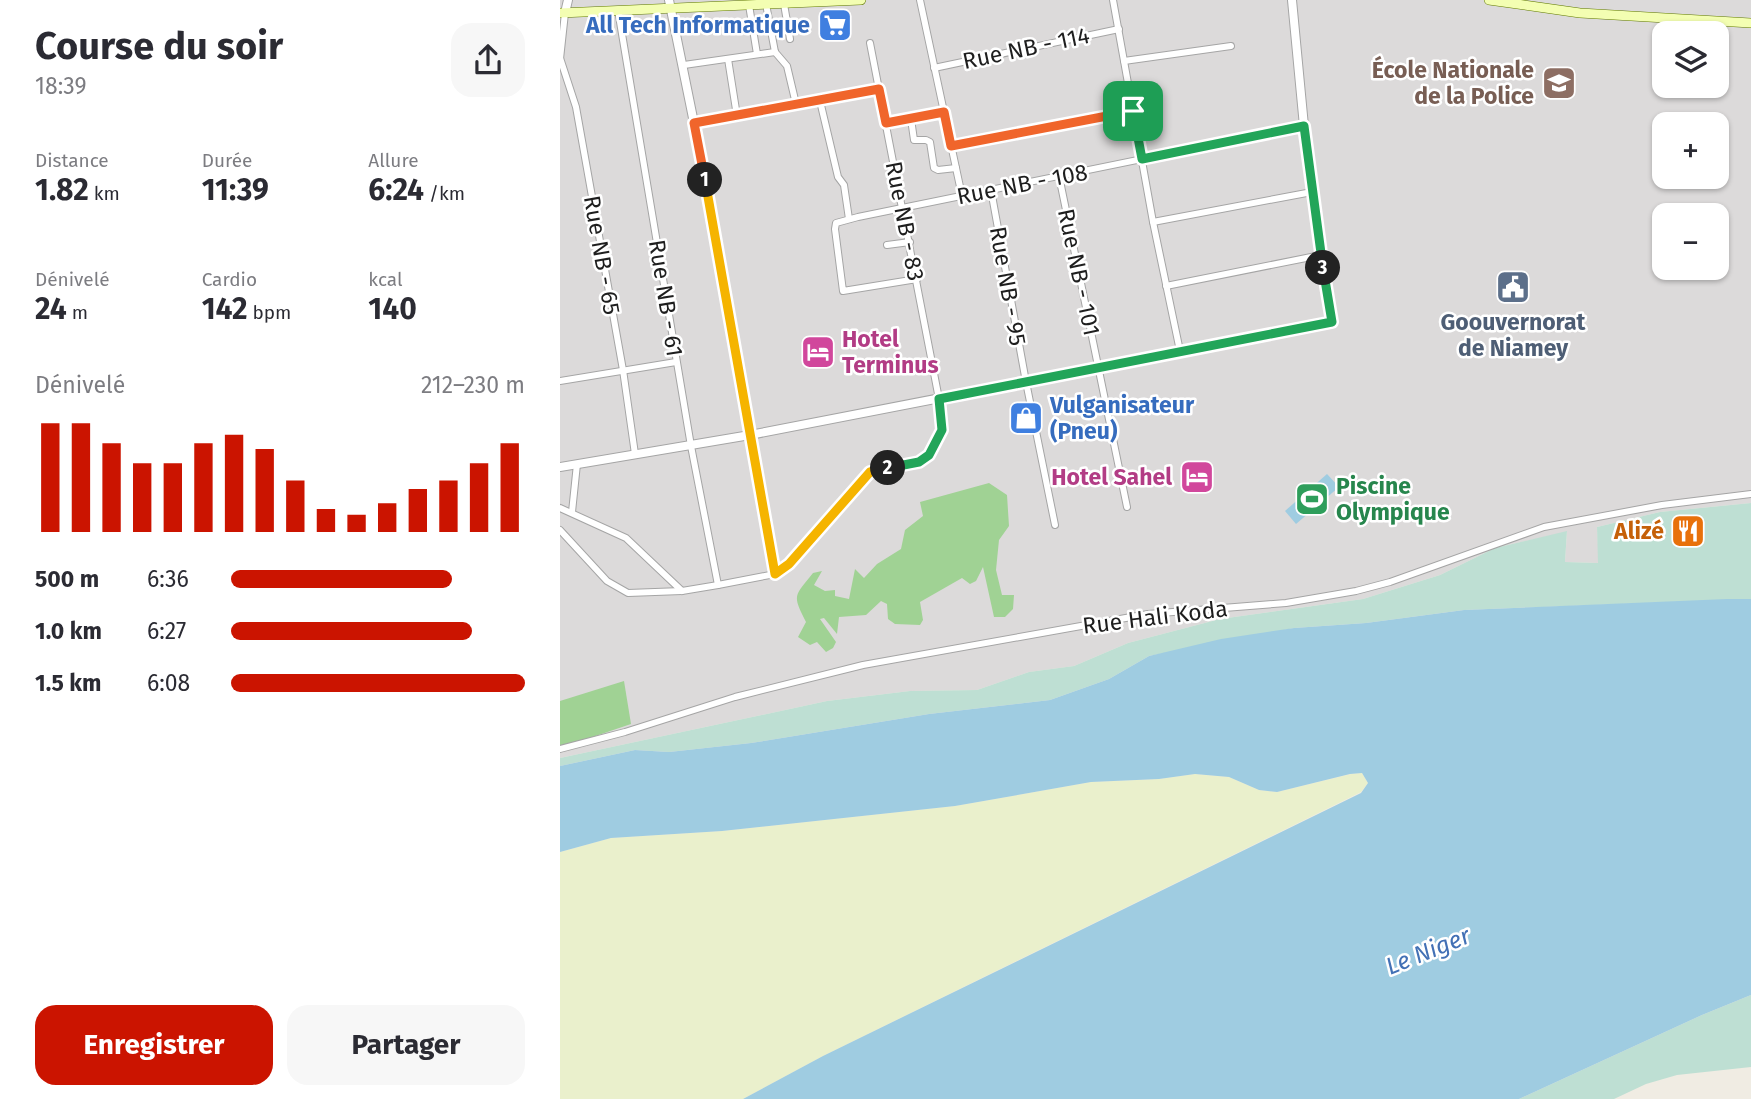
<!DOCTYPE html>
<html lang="fr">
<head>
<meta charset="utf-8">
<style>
  body { margin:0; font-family:"Fira Sans",sans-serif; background:#f7f7f7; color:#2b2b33; height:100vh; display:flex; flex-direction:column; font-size:26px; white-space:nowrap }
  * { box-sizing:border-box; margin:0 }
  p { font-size:23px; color:#7c7c81 }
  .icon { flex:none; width:38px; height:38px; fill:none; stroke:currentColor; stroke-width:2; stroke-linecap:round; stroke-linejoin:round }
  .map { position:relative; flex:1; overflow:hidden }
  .panel { display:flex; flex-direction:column; background:#fff; width:560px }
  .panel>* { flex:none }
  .controls { position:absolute; left:1092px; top:21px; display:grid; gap:14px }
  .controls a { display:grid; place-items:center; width:77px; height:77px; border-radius:14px; background:#fff; box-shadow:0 2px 5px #0004; font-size:35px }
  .pin { position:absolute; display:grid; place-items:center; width:60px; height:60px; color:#fff; margin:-30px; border-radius:14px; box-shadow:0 4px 10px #0006 }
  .km { position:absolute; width:35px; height:35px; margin:-18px; border-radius:50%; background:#222; color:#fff; font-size:19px; line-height:35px; text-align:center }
  .round { display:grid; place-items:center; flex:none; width:74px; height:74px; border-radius:21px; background:#f7f7f7 }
  .overview { display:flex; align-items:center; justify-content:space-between; height:119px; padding:0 35px }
  h1 { font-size:38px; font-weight:700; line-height:52px }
  .stats { display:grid; grid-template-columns:repeat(3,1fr); gap:10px; height:119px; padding:7px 35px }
  .stats div { display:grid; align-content:center }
  .stats b { font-size:30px; font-weight:700 }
  .stats small { font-size:19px; font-weight:400 }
  .stats p { font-size:19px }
  .chart { height:196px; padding:14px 35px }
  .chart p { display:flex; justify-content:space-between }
  .chart svg { width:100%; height:126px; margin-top:7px; stroke:#cb1400; stroke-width:6 }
  .action { display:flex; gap:14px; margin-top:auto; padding:14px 35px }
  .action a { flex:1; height:80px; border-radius:21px; background:#cb1400; color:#fff; font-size:28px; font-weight:700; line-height:80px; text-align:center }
  .action a+a { background:#f7f7f7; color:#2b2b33 }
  ul { padding:0 35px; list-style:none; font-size:23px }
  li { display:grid; grid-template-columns:112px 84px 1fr; align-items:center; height:52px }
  li i { height:18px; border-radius:9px; background:#cb1400 }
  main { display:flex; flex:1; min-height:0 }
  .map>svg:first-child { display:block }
  .residential { fill:#dcdada; fill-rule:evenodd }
  .farmland { fill:#eaf0cc }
  .forest { fill:#a0d294 }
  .wetland { fill:#bedfd3 }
  .water { fill:#9fcce1 }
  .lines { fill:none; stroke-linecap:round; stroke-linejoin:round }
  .minor-casing { stroke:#a5a5a5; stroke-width:8 }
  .tertiary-casing { stroke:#a5a5a5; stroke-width:10 }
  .secondary-casing { stroke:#607900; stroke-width:10 }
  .minor { stroke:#fff; stroke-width:6 }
  .tertiary { stroke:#fff; stroke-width:8 }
  .secondary { stroke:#f3feb2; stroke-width:9 }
  .split-1-casing { stroke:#fff; stroke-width:14 }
  .split-2-casing { stroke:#fff; stroke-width:14 }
  .split-3-casing { stroke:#fff; stroke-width:14 }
  .split-4-casing { stroke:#fff; stroke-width:14 }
  .split-1 { stroke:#f0652b; stroke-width:9 }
  .split-2 { stroke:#f5b400; stroke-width:9 }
  .split-3 { stroke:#22a559; stroke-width:9 }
  .split-4 { stroke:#22a559; stroke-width:9 }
  .labels { text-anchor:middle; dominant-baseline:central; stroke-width:5; stroke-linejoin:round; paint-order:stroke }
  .shop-label { font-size:23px; font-weight:bold; fill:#366cbe; stroke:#fff; text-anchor:end }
  .street-label { font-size:23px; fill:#1e1e1e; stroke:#fff }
  .education-label { font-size:23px; font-weight:bold; fill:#785e54; stroke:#fff; text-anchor:end }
  .service-label { font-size:23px; font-weight:bold; fill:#4e5e75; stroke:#fff }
  .hotel-label { font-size:23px; font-weight:bold; fill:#b23c85; stroke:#fff; text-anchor:start }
  .leisure-label { font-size:23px; font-weight:bold; fill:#27864d; stroke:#fff; text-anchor:start }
  .food-label { font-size:23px; font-weight:bold; fill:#c56008; stroke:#fff; text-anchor:end }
  .water-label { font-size:24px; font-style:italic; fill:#4270b5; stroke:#fff }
</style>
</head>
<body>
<main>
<section class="panel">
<div class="overview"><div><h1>Course du soir</h1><p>18:39</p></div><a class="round"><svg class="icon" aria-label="share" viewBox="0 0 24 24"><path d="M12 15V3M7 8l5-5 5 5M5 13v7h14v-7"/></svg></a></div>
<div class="stats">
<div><p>Distance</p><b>1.82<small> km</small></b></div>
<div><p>Durée</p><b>11:39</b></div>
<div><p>Allure</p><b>6:24<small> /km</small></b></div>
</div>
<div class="stats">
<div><p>Dénivelé</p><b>24<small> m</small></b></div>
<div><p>Cardio</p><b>142<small> bpm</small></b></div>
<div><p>kcal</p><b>140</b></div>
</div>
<div class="chart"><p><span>Dénivelé</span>212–230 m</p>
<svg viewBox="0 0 160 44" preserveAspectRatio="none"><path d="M5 44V6M15 44V6M25 44V13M35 44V20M45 44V20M55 44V13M65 44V10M75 44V15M85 44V26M95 44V36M105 44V38M115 44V34M125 44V29M135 44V26M145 44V20M155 44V13"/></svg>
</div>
<ul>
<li><b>500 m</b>6:36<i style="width:75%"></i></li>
<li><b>1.0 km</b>6:27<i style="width:82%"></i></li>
<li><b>1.5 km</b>6:08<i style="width:100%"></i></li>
</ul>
<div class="action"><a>Enregistrer</a><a>Partager</a></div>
</section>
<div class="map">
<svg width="1191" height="1099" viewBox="0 0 1191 1099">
  <rect width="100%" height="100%" fill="#f0ece3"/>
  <path class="residential" d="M0 0H1191V503L1100 512 1037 527 1039 563 1005 562 1007 532 935 548 880 575 803 599 660 619 568 643 514 666 469 672 417 690 350 691 267 701 0 758ZM1104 33H1157V86H1104ZM1104 124H1157V177H1104ZM1104 215H1157V268H1104Z"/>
  <polygon class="farmland" points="802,773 808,783 801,792 263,1056 183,1099 0,1099 0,852 51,838 162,831 395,806 531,782 599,779 635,774 669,777 699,790 717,792 791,774"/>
  <g class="forest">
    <path d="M429 483 447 495 449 526 439 540 436 570 442 595H454L453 609 445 617H434L423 567 416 581 410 584 402 578 360 602 363 620 360 625 335 624 328 619 327 604 321 601 306 615 279 617 277 634 264 618 260 619 276 642 273 648 266 652 257 642 250 645 238 637 246 622C232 594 234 597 253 573L262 571 254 585 265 591 275 590V596L289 599 295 569 304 578 317 564 341 549 345 530 363 516 360 502Z"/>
    <polygon points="64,681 71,724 0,748 0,701"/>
  </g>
  <g class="wetland">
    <polygon points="1191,503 1191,599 904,610 806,623 734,628 589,656 549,679 490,700 369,714 191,743 109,752 75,750 0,766 0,758 267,701 350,691 417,690 469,672 514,666 568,643 660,619 803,599 880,575 935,548 1007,531 1005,562 1038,563 1037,527 1100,512"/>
    <polygon points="1191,995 1191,1067 1117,1075 1086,1084 1054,1099 959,1099 1142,1015"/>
  </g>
  <g class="water">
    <polygon points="767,474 779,487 736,524 725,511"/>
    <polygon points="1167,599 1191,599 1191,995 1142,1015 959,1099 183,1099 263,1056 801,793 808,783 802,773 790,774 717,792 699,790 669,777 635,774 599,779 531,782 395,806 162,831 51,838 0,852 0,766 75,750 109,752 191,743 369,714 490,700 549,679 589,656 661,639 734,628 806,623 904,610"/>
  </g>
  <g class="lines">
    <g class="minor-casing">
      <g id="minor">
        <polyline points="360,0 402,196"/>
        <polyline points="553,0 593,222 620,351"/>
        <polyline points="206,4 215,52"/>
        <polyline points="224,4 230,39"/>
        <polyline points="189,5 197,54"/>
        <polyline points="58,10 131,446 158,585"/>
        <polyline points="215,52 227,66 236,104"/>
        <polyline points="0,58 16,107 63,370 75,454"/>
        <polyline points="0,59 5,13"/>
        <polyline points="168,59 177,116"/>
        <polyline points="564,61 671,46"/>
        <polyline points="124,65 215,52"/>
        <polyline points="374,68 559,29"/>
        <polyline points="260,101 278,177 284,185 289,219"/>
        <polyline points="351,119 354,140 366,140 370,142 374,168 378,170 396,168"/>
        <polyline points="134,123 319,89"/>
        <polyline points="326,123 384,112"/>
        <polyline points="391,146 573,111"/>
        <polyline points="499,176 567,507"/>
        <polyline points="431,190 466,382 495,525"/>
        <polyline points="593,222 752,192"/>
        <polyline points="327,245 350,242"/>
        <polyline points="357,279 283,291 275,229 276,223 298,217 744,126"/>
        <polyline points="606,286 761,255"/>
        <polyline points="0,381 116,362"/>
        <polyline points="190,435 215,574"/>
        <polyline points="0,508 66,538 122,591"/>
        <polyline points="12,512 17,464"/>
        <polyline points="0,530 47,581 68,593 122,591 158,585 215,574 229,564 310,472 359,462 369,455 382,430 379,399 310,43"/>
        <polyline points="0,749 65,732 175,697 303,665 588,614 726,603 796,591 830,582 984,527 1102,505 1191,494"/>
      </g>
    </g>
    <g class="tertiary-casing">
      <g id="tertiary">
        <polyline points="109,0 134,123 190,435"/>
        <polyline points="5,13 8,0"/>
        <polyline points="0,467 190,435 772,322 744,126 732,0"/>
      </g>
    </g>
    <g class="secondary-casing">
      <g id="secondary">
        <polyline points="929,0 1020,13 1191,23"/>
        <polyline points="0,13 301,0"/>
      </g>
    </g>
    <use href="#minor" class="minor"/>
    <use href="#tertiary" class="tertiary"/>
    <use href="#secondary" class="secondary"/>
  </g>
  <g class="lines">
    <g class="split-1-casing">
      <polyline id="split-1" points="145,180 134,123 319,89 326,123 384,112 391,146 573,111"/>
    </g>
    <g class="split-2-casing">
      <polyline id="split-2" points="145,180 215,574 229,564 310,472 328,468"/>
    </g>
    <g class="split-3-casing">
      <polyline id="split-3" points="328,468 359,462 369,455 382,430 379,399 772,322 763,268"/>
    </g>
    <g class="split-4-casing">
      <polyline id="split-4" points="573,111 582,159 744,126 763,268"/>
    </g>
    <use href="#split-1" class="split-1"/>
    <use href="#split-2" class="split-2"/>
    <use href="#split-3" class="split-3"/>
    <use href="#split-4" class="split-4"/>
  </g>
  <defs>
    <g id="supermarket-square" transform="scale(1.75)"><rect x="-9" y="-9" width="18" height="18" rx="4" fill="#3f7fe0" stroke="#fff"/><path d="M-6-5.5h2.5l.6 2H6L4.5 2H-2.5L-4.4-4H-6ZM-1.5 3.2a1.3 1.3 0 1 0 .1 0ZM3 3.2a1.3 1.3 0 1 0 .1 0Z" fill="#fff"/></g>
    <g id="university-square" transform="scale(1.75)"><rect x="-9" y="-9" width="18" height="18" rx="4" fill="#8d6e63" stroke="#fff"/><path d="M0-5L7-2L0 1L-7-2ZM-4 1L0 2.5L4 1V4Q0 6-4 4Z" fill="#fff"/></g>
    <g id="civic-square" transform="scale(1.75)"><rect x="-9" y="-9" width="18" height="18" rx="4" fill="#5c6f8a" stroke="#fff"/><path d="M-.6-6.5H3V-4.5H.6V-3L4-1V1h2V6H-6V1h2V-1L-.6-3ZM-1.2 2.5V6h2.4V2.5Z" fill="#fff"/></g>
    <g id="hotel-square" transform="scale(1.75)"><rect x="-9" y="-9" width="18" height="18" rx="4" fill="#d1479c" stroke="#fff"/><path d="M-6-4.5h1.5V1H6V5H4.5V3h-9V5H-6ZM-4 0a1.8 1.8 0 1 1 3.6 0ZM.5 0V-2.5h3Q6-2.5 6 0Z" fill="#fff"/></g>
    <g id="shop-square" transform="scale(1.75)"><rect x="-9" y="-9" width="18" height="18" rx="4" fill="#3f7fe0" stroke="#fff"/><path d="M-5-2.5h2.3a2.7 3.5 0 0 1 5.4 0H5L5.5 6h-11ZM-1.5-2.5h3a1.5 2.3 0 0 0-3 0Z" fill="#fff"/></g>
    <g id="stadium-square" transform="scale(1.75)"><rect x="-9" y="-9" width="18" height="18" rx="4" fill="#2e9e5b" stroke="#fff"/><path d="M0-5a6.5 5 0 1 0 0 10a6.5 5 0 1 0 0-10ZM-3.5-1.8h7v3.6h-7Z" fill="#fff"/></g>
    <g id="restaurant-square" transform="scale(1.75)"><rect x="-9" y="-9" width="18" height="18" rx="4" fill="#e8710a" stroke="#fff"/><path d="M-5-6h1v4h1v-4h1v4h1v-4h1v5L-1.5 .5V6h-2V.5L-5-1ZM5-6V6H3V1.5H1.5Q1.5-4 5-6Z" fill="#fff"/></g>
  </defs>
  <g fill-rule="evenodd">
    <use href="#supermarket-square" x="275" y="25"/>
    <use href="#university-square" x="999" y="83"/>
    <use href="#civic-square" x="953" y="287"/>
    <use href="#hotel-square" x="258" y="352"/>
    <use href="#shop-square" x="466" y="418"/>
    <use href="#hotel-square" x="637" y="477"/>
    <use href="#stadium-square" x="752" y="499"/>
    <use href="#restaurant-square" x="1128" y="531"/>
  </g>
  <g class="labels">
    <g class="shop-label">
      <text x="250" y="25">All Tech Informatique</text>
      <text x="490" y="405" text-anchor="start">Vulganisateur<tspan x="490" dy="26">(Pneu)</tspan></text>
    </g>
    <g class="street-label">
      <text transform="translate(466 48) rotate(-12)">Rue NB - 114</text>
      <text transform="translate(462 184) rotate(-11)">Rue NB - 108</text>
      <text transform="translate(345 221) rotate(79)">Rue NB - 83</text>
      <text transform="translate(42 255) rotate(80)">Rue NB - 65</text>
      <text transform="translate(519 272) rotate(78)">Rue NB - 101</text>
      <text transform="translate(448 286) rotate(80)">Rue NB - 95</text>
      <text transform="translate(106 298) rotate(81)">Rue NB - 61</text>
      <text transform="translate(595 617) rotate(-7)">Rue Hali Koda</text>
    </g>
    <g class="education-label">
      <text x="974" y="70">École Nationale<tspan x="974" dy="26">de la Police</tspan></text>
    </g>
    <g class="service-label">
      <text x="953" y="322">Goouvernorat<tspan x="953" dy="26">de Niamey</tspan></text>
    </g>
    <g class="hotel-label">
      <text x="282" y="339">Hotel<tspan x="282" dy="26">Terminus</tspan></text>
      <text x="612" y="477" text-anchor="end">Hotel Sahel</text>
    </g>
    <g class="leisure-label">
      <text x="776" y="486">Piscine<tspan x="776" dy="26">Olympique</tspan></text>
    </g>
    <g class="food-label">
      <text x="1104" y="531">Alizé</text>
    </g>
    <g class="water-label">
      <text transform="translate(868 951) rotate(-22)">Le Niger</text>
    </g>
  </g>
</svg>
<div class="controls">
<a><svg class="icon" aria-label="layers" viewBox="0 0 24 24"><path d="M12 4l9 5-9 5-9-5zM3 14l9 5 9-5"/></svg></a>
<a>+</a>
<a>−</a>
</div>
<div class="pin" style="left:573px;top:111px;background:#1e9e55"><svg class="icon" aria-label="arrive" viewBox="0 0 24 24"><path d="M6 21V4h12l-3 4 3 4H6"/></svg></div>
<b class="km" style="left:145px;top:180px">1</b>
<b class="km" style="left:328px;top:468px">2</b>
<b class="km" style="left:763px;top:268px">3</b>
</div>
</main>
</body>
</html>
